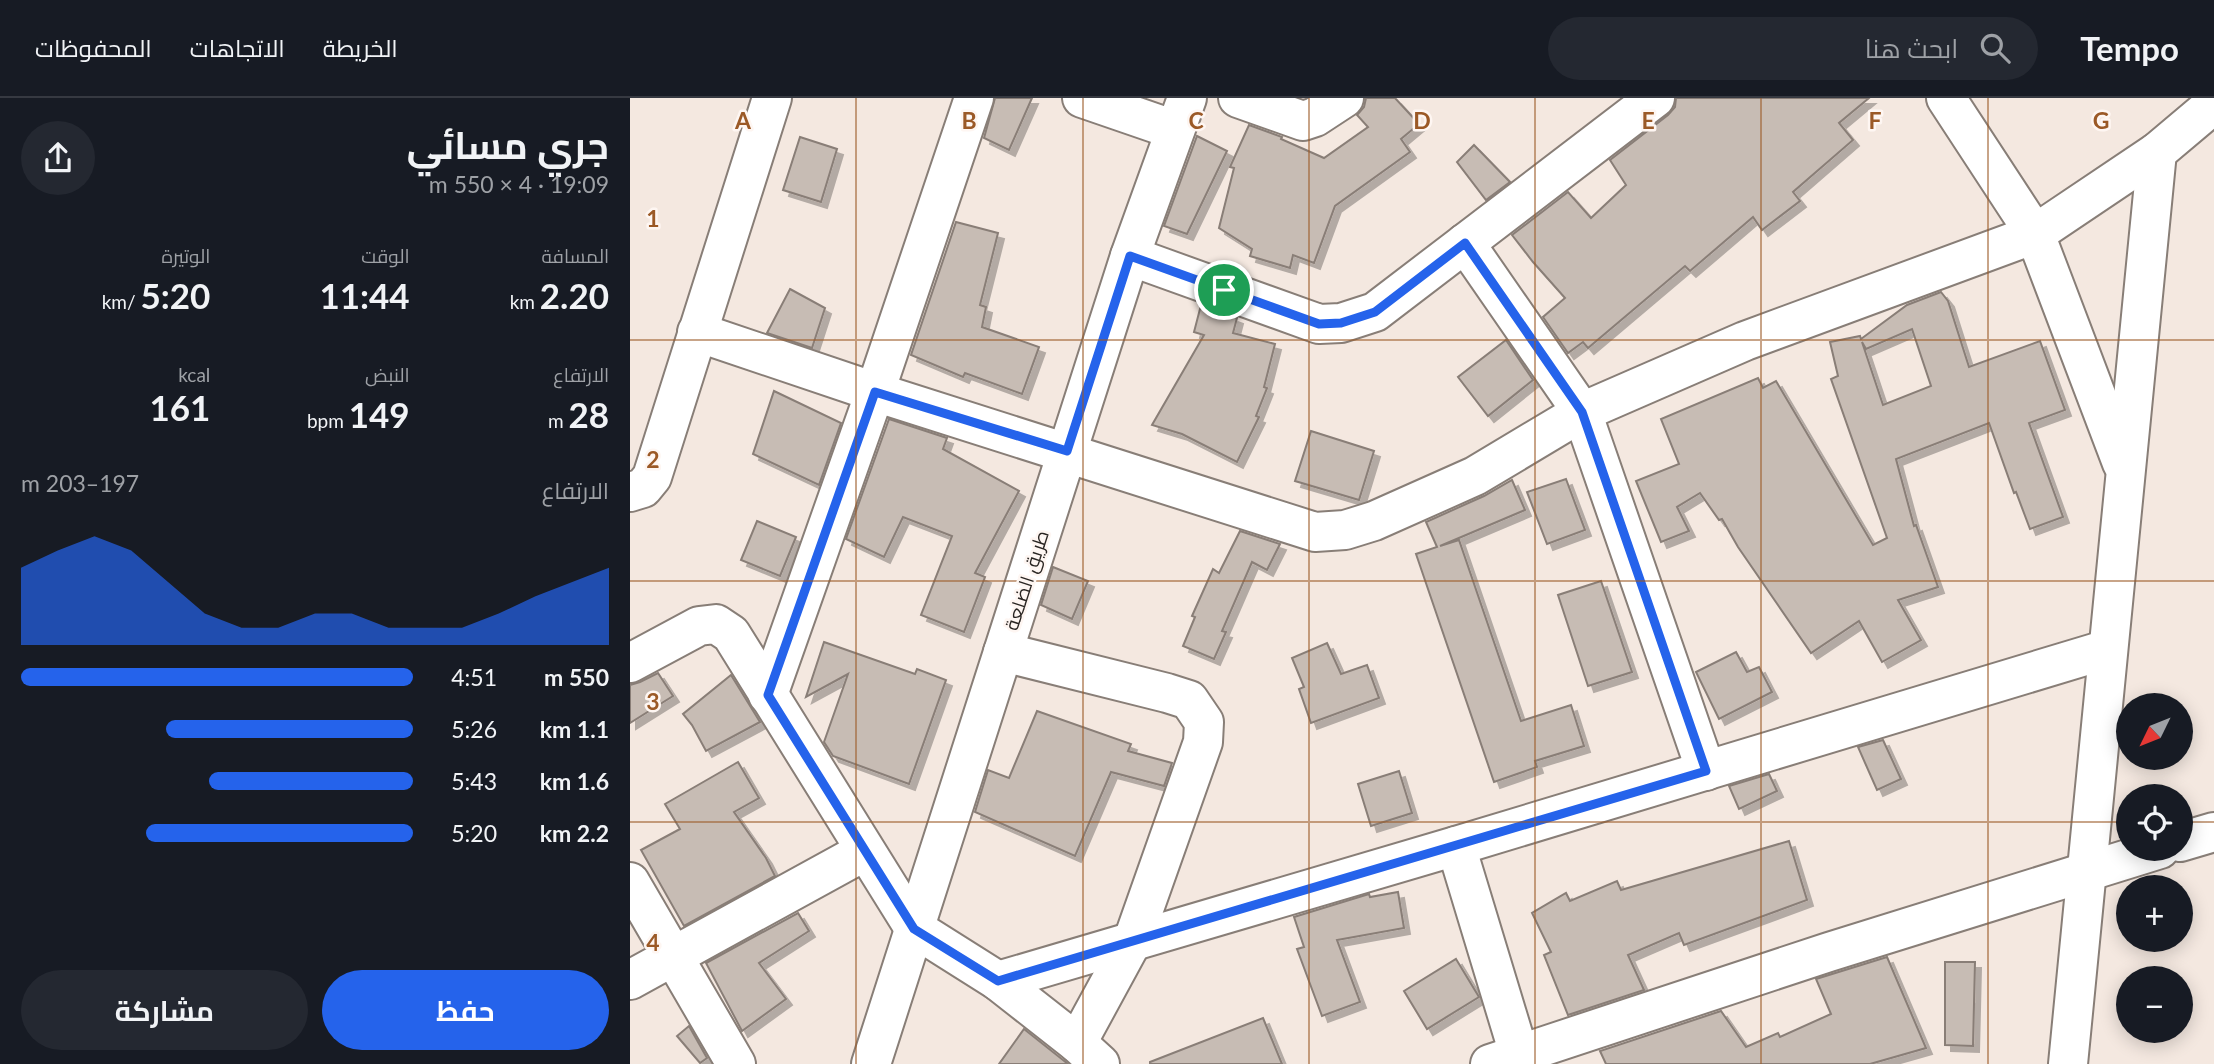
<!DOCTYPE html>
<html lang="ar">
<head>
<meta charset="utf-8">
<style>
  body { margin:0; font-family:Lato,Cairo,sans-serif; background:#242831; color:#f1f3f6; direction:rtl; height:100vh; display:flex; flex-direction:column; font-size:26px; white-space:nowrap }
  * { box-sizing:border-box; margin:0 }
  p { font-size:23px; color:#9ea1a6 }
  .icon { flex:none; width:38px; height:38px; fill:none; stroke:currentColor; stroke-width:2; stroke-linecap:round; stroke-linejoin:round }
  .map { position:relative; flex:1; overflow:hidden; direction:ltr }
  .side { display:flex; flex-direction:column; background:#171b24; width:630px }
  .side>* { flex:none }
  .needle { width:46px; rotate:227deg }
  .fabs { position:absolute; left:1486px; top:595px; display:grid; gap:14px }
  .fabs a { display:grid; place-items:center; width:77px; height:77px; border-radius:50%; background:#171b24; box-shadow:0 4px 18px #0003; font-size:35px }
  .pin { position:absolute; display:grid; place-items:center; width:60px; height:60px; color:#fff; margin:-30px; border:4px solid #fff; border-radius:50%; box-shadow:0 2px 7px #0007 }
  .round { display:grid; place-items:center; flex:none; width:74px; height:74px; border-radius:37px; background:#242831 }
  .head { display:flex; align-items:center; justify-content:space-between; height:119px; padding:0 21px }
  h1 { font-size:38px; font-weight:700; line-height:52px }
  .metrics { display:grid; grid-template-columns:repeat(3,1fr); gap:10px; height:119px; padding:7px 21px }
  .metrics div { display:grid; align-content:center }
  .metrics b { font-size:35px; font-weight:700 }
  .metrics small { font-size:19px; font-weight:400 }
  .metrics p { font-size:19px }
  .chart { height:196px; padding:14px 21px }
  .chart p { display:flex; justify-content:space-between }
  .chart svg { width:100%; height:126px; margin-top:7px; fill:#2563eb; opacity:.7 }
  .action { display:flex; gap:14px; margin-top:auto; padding:14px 21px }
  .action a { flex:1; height:80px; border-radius:42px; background:#2563eb; color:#fff; font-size:28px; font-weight:700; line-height:80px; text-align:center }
  .action a+a { background:#242831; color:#f1f3f6 }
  ul { padding:0 21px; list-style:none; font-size:23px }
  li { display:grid; grid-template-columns:112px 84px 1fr; align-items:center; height:52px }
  li i { height:18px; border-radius:9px; background:#2563eb }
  header { display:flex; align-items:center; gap:42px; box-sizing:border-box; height:98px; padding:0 35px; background:#171b24; border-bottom:2px solid #363941 }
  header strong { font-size:33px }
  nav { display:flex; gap:38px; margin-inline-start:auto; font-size:24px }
  .search { width:490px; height:63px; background:#242831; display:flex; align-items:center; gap:18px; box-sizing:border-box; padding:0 24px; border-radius:38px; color:#9ea1a6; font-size:26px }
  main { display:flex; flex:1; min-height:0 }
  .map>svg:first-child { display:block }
  .building { fill:#c7bcb4; stroke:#897e77; stroke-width:2; fill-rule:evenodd; filter:url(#shadow) }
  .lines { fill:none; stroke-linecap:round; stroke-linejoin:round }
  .minor-casing { stroke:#887e77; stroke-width:42 }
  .primary-casing { stroke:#887e77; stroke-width:42 }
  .minor { stroke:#fff; stroke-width:38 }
  .primary { stroke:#fff; stroke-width:38 }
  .route-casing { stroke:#fff; stroke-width:14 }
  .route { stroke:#2563eb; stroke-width:9 }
  .grid { fill:none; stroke:#9b5926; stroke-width:2; stroke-opacity:0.55 }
  .labels { text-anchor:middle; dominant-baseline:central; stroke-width:5; stroke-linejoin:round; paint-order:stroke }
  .street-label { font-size:19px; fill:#292522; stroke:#fef6f2 }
  .grid-label { font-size:23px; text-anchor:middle; font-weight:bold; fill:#9b5926; stroke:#fef6f2; stroke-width:5; stroke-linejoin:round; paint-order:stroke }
</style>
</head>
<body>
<header>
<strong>Tempo</strong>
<div class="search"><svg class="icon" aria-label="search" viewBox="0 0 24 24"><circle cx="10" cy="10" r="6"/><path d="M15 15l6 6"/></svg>ابحث هنا</div>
<nav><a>الخريطة</a><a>الاتجاهات</a><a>المحفوظات</a></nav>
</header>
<main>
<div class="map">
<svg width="1584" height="966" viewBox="0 0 1584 966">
  <defs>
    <filter id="shadow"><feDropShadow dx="6" dy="6" stdDeviation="0" flood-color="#0004"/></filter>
  </defs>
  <rect width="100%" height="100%" fill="#f4e8e0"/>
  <g class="building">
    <polygon points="365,0 402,0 379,52 354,40"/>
    <polygon points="736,0 765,0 789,26 771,41 780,54 705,108 684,165 663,157 660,170 620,158 622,151 589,130 604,70 600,69 619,27 652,39 651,41 694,60 738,29 727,17 734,9"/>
    <polygon points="1046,0 1239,0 1209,25 1223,42 1163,94 1170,103 1132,132 1123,119 1060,173 1055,168 958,250 953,244 938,255 913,219 935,200 903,164 882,137 938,94 961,120 996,87 980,62 1038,17 1045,9"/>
    <polygon points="567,38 597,53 557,136 534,128"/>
    <polygon points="170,39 207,51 191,104 153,92"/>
    <polygon points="844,47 880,84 856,102 827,64"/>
    <polygon points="326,124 368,135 350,207 356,209 352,229 409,249 392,296 335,275 333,279 281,257"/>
    <polygon points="160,191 195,210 182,250 137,235"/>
    <path d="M1311 194 1318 203 1339 269 1410 243 1435 312 1399 325 1433 419 1400 431 1386 394 1384 395 1359 325 1266 361 1284 428 1286 427 1308 489 1268 502 1291 542 1252 564 1229 523 1181 555 1108 449 1092 421 1089 422 1070 395 1047 409 1059 433 1031 444 1006 383 1049 366 1031 321 1128 280 1133 290 1146 283 1243 447 1257 440 1201 281 1208 278 1200 244 1230 238 1231 241 1277 207ZM1282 231 1301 288 1253 307 1232 244 1236 251Z"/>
    <polygon points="571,207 607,220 603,235 645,246 634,289 637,290 626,318 629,319 607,364 552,336 522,327 574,237 564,234"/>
    <polygon points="876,242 903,282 858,318 828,279"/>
    <polygon points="144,293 211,325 189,387 123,356"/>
    <polygon points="259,321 317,340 313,351 389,393 345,475 355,479 334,534 291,517 322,438 273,419 254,459 216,441"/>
    <polygon points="681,333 744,353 729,402 665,383"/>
    <polygon points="936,381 955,432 917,446 897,394"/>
    <polygon points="882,382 895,412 810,448 829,442 891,623 941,607 954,648 905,663 907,669 864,684 786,456 807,449 796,424 854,398"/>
    <polygon points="127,423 166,439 150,478 111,462"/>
    <polygon points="610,433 650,446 637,472 622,464 592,533 596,534 584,561 553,548 565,519 562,518 583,471 589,475"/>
    <polygon points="423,469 458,483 442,521 411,507"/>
    <polygon points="971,483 1002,574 958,588 928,497"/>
    <polygon points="194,544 285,576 287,571 316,582 279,686 203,658 194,644 218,576 176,599"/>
    <polygon points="697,545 711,576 737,567 749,600 681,625 669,591 674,589 662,560"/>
    <polygon points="1106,554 1117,574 1129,569 1142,594 1089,621 1066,574"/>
    <polygon points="28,575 43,598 0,625 0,587 10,584"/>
    <polygon points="101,577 130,624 76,653 62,627 53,616"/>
    <polygon points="407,613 501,646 498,653 542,665 534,688 481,674 445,758 345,714 358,672 379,680"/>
    <polygon points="1253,642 1271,681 1247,692 1228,649"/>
    <polygon points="108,664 129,700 104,714 136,760 145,778 54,828 11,752 50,731 35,706"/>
    <polygon points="769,673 782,715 741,728 728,686"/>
    <polygon points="1139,676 1147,693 1109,711 1099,688"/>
    <polygon points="1159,743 1177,802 1054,847 1049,835 998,857 1014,892 938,917 914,857 921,854 902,815 936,795 940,803 987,783 991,792"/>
    <polygon points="768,794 774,830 707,842 730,904 692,918 667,851 674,849 664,819 739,796 740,799"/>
    <polygon points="168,815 179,833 129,865 156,901 112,933 76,865"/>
    <polygon points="1257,859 1296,950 1240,966 976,966 970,953 1091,913 1116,949 1148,935 1150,939 1201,916 1186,881"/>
    <polygon points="826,861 849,899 797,931 774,893"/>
    <polygon points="1315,864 1345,864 1343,948 1315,947"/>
    <polygon points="633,920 652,966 520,966 520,964"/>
    <polygon points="59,928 77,960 70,965 47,938"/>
    <polygon points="394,931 433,962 438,966 369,966"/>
  </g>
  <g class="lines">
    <g class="minor-casing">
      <g id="minor">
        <polyline points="452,0 545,32"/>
        <polyline points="608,0 673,23 685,19 714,0"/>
        <polyline points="1316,0 1405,136 1492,365"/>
        <polyline points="835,145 952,314 1076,673"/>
        <polyline points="500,158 689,226 711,225 745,214 1025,0"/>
        <polyline points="67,234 245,294 685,434 715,432 744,423 845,378 952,314 1115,243 1405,136 1527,54 1584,6"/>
        <polyline points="0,394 13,390 22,379 142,0"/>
        <polyline points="373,554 537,595 559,602 574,624 573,644 503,842 447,945"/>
        <polyline points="0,565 69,528 86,526 101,536 284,830 368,883 447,945 470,966"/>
        <polyline points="138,597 245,294 344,0"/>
        <polyline points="1550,744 1584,734"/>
        <polyline points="826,748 892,966"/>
        <polyline points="0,784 106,966"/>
        <polyline points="0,882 235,753"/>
        <polyline points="368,883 826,748 1478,551"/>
        <polyline points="860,966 1199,854 1530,751"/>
        <polyline points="1438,966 1527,54"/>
      </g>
    </g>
    <g class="primary-casing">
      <polyline id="primary" points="241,966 500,158 557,0"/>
    </g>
    <use href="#minor" class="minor"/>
    <use href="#primary" class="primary"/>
  </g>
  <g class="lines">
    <g class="route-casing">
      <polygon id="route" points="835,145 952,314 1076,673 368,883 284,831 138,597 245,294 437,353 500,158 689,226 711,225 745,214"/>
    </g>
    <use href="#route" class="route"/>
  </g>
  <path class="grid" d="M226 0V966M453 0V966M679 0V966M905 0V966M1131 0V966M1358 0V966M0 242H1584M0 483H1584M0 724H1498M1550 724H1584"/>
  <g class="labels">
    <g class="street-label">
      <text transform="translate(396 482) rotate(-72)">طريق الضلعة</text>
    </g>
  </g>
  <g class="grid-label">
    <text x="113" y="31">A</text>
    <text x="339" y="31">B</text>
    <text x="566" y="31">C</text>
    <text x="792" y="31">D</text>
    <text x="1018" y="31">E</text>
    <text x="1245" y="31">F</text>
    <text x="1471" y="31">G</text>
    <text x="23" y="129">1</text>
    <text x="23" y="370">2</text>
    <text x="23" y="612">3</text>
    <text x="23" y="853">4</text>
  </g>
</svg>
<div class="fabs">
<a><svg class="needle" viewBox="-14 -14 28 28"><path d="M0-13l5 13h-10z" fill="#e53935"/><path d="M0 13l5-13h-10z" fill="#9ea1a6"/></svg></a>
<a><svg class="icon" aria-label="locate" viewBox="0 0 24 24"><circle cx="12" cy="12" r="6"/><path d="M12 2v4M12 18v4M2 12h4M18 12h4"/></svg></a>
<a>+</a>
<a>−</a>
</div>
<div class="pin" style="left:594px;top:192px;background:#1e9e55"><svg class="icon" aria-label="arrive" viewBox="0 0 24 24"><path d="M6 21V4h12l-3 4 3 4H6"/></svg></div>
</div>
<section class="side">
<div class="head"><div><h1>جري مسائي</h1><p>19:09 · 4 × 550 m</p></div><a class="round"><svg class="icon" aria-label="share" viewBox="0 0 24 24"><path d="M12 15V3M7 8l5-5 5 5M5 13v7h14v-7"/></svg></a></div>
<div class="metrics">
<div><p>المسافة</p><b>2.20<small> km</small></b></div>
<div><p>الوقت</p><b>11:44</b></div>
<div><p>الوتيرة</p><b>5:20<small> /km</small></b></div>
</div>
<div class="metrics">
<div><p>الارتفاع</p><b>28<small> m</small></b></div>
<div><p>النبض</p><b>149<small> bpm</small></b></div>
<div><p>kcal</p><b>161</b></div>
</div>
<div class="chart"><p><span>الارتفاع</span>197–203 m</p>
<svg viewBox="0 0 160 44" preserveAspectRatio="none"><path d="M0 44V17L10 11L20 6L30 11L40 22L50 33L60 38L70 38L80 33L90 33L100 38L110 38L120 38L130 33L140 27L150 22L160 17V44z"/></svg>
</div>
<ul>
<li><b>550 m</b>4:51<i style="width:100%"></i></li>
<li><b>1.1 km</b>5:26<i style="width:63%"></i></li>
<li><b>1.6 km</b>5:43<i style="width:52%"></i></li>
<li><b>2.2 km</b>5:20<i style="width:68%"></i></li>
</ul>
<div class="action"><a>حفظ</a><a>مشاركة</a></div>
</section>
</main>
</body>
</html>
